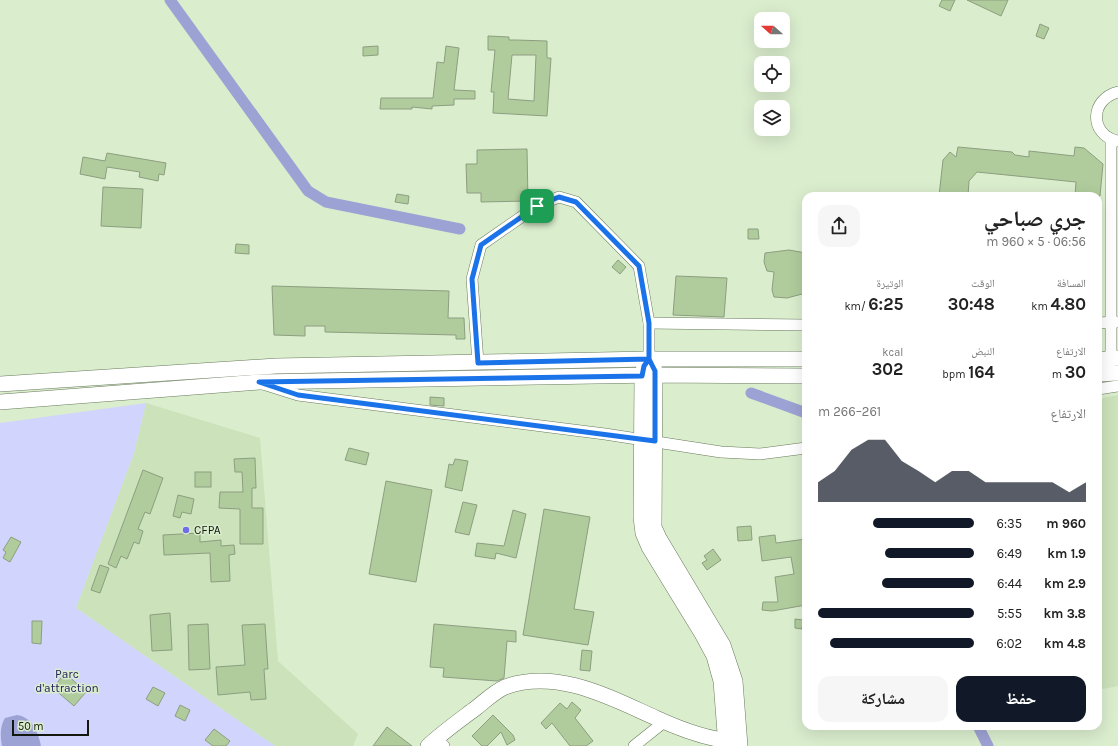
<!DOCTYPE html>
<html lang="ar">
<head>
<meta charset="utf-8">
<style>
  body { margin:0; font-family:Karla,"Noto Naskh Arabic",sans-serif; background:#f6f6f6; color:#222; direction:rtl; height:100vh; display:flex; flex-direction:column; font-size:15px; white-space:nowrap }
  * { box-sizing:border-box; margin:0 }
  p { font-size:13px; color:#767676 }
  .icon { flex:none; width:22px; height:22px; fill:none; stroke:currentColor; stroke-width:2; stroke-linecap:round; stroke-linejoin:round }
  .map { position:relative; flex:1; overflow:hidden; direction:ltr }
  .drawer { position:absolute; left:802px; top:192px; width:300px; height:538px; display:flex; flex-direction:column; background:#fff; border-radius:12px; box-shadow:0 4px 16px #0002; direction:rtl }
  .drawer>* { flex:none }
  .needle { width:26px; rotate:291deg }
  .fabs { position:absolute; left:754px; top:12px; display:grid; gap:8px }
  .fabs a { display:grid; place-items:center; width:36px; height:36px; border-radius:8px; background:#fff; box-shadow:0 4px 16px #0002; font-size:20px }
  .scale { position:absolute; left:12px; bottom:10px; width:77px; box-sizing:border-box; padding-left:4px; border:2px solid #12180d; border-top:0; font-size:11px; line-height:14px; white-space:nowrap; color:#12180d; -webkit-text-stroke:3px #daedcd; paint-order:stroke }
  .pin { position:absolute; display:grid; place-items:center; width:34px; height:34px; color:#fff; margin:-17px; border-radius:8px; box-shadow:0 2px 6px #0006 }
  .round { display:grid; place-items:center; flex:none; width:42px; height:42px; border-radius:12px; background:#f6f6f6 }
  .summary { display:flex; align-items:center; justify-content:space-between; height:68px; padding:0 16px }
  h1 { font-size:22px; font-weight:700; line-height:30px }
  .metrics { display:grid; grid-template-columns:repeat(3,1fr); gap:6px; height:68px; padding:4px 16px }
  .metrics div { display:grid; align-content:center }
  .metrics b { font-size:17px; font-weight:700 }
  .metrics small { font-size:11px; font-weight:400 }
  .metrics p { font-size:11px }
  .chart { height:112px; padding:8px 16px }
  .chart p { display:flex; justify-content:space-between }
  .chart svg { width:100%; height:72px; margin-top:4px; fill:#111827; opacity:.7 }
  .cta { display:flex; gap:8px; margin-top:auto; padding:8px 16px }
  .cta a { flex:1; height:46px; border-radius:12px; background:#111827; color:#fff; font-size:16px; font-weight:700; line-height:46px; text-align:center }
  .cta a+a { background:#f6f6f6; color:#222 }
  ul { padding:0 16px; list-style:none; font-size:13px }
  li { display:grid; grid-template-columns:64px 48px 1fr; align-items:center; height:30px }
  li i { height:10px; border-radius:5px; background:#111827 }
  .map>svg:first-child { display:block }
  .built { fill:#cbe2bb }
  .green { fill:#d1d5fd }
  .water { fill:#9da2d4 }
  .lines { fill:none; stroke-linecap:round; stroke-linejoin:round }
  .canal { stroke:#9da2d4; stroke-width:11 }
  .building { fill:#b0cc9c; stroke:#8c9e80; fill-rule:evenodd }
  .street-casing { stroke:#697a5d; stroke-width:12 }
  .secondary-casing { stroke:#697a5d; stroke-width:16 }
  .street { stroke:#fff; stroke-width:11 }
  .secondary { stroke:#fff; stroke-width:15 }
  .route-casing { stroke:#fff; stroke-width:8 }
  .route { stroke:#1a73e8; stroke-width:5 }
  .poi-dot { fill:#6f6de7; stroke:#daedcd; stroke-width:1.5 }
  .labels { text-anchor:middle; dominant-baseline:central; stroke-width:3; stroke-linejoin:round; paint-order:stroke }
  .poi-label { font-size:12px; fill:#12180d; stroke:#daedcd; text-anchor:start }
  .park-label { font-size:12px; fill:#25225d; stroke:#daedcd }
</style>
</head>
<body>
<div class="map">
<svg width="1118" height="746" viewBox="0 0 1118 746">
  <rect width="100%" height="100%" fill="#daedcd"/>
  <g class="built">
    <polygon points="1118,395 1118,686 1098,690 1098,399"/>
    <polygon points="146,403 260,438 278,661 358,734 353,746 275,746 76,608 134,453"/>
  </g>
  <polygon class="green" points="146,403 134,453 76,608 275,746 0,746 0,423"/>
  <path class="water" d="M17 715C32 717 38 732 41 746H2C0 736 0 726 5 718Z"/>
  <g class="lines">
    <g class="canal">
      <polyline points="170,0 308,191 326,202 460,229"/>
      <polyline points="751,393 806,413"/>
      <polyline points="978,726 988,746"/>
    </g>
  </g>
  <g class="building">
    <polygon points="942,0 955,0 950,11 939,6"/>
    <polygon points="967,0 1008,0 1001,16"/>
    <polygon points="1040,24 1049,28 1044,39 1036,36"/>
    <path d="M488 36 509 37V40H516L547 41V58H551L547 116 493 113 494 92H491L495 50H488ZM512 55H536L534 101 508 99Z"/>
    <polygon points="378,46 378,55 363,56 363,47"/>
    <polygon points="446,46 459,48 454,90 475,91 475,99 454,99 454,105 432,106 432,109 412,107 412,109 380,109 381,98 433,98 437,62 444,63"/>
    <polygon points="958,147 1012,152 1015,155 1029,157 1029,151 1074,156 1075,147 1084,148 1103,164 1100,196 1075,196 1076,182 977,172 969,181 968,196 939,196 943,160 950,152 956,157"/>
    <polygon points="527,149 528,201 481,202 481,193 467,193 466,164 477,164 477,150"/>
    <polygon points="107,153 166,163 164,175 159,174 158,181 139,177 140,172 107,167 105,179 80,174 83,157 105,161"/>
    <polygon points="103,187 143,189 141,228 101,226"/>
    <polygon points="397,194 409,196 408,204 395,202"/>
    <polygon points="748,229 758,229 759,239 748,239"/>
    <polygon points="236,244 249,245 249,254 235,253"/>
    <polygon points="789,250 806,253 806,293 787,298 774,297 772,290 774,272 767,271 764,262 765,253"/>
    <polygon points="618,260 626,267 620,274 612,267"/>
    <polygon points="676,276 727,278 724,317 673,315"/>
    <polygon points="272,286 449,291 448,318 464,318 465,339 456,339 456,335 325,332 325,326 305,326 305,336 274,335"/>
    <polygon points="430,397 444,398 444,406 430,405"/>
    <polygon points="349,448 369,453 366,465 345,460"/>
    <polygon points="255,458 256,488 252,488 252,508 263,508 263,544 240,544 240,509 219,508 220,492 243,492 242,472 235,472 234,459"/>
    <polygon points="455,459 468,461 462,491 445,487 449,464 453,465"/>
    <polygon points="143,470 163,478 150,514 145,512 138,529 143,531 139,544 134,542 127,559 121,556 116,568 108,564"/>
    <rect x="195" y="472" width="16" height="15"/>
    <polygon points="386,481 432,490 416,582 369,574"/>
    <polygon points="178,495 194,499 191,514 182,512 180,518 173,516"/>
    <polygon points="463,502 477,505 469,535 455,532"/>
    <polygon points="544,509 590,517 574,609 594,612 588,645 523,635"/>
    <polygon points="513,510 526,514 516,558 496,553 495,559 475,556 477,543 504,546"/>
    <polygon points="751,526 752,540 738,541 737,527"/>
    <polygon points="200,533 200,542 221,540 221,546 234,545 235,554 229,555 230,581 211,582 210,553 164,555 163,535"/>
    <polygon points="775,535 776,543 806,539 806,605 772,611 762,610 763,602 778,602 775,577 794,574 791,557 762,561 759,537"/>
    <polygon points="11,537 21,542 10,562 3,558 6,552 3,550"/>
    <polygon points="713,549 721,560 707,570 702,563 707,560 704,556"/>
    <polygon points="100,565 109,568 100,593 91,590"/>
    <polygon points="170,613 172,650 152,651 150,615"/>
    <polygon points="795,619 803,620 802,629 795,628"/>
    <polygon points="32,621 42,621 41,644 32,643"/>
    <polygon points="208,624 210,669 189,670 188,625"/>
    <polygon points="265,624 268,669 264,669 266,699 251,700 250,692 218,695 216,667 245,665 242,625"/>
    <polygon points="434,624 516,631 516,642 507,641 504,678 497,681 443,677 444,668 430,667"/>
    <polygon points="582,650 592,651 590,671 580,670"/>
    <polygon points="65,673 86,692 74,706 53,688"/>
    <polygon points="153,687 165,693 158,706 146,699"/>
    <polygon points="572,702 581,710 575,718 593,741 586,746 570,746 552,723 546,729 541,723 560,703 567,709"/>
    <polygon points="180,705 190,710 185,721 175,716"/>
    <polygon points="493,715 513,735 515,740 507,745 501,732 487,746 482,746 472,736"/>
    <polygon points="387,727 412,746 373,746"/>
    <polygon points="214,729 230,741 226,746 213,746 205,740"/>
  </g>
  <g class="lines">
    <g class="street-casing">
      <g id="street">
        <polyline points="1111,140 1111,359"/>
        <path d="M1117 141C1089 134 1090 99 1118 92"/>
        <polyline points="649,323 806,325"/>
        <polyline points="1098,323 1117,322"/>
        <polyline points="478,363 472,279 481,245 537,206 559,197 576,202 639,266 649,323 649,359"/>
        <polyline points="263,384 298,395 605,434 721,452 760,454 806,448"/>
        <polyline points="1098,389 1118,386"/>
        <polyline points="436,739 444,746"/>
        <polyline points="634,746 664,722"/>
      </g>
    </g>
    <g class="secondary-casing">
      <g id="secondary">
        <polyline points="1098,360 1118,358"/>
        <polyline points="1098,374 1118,373"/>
        <polyline points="0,384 276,366 649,359 806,359"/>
        <polyline points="0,402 259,382 655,375 806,376"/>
        <path d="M428 746C443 732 460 720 476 708 485 701 494 692 505 687 557 668 611 698 656 718 680 729 708 740 734 741"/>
        <polyline points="726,746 721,681 714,656 701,632 649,547 643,533 641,517 642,376 644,367 649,359 654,366 655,375 654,527 659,538 723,645 735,681 740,746"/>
      </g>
    </g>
    <use href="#street" class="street"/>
    <use href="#secondary" class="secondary"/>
  </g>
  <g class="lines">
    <g class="route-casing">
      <polyline id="route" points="537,206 559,197 576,202 639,266 649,323 649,359 644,366 642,376 259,382 298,395 655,441 655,371 649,359 478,363 472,279 481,245 537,206"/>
    </g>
    <use href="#route" class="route"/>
  </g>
  <circle class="poi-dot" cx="186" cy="530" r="4"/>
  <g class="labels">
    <g class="poi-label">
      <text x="194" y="530">CFPA</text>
    </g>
    <g class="park-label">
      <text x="67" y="674">Parc<tspan x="67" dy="14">d'attraction</tspan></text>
    </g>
  </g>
</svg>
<div class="fabs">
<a><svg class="needle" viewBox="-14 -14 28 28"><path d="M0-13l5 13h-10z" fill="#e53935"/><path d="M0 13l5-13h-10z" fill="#767676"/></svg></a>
<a><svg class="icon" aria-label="locate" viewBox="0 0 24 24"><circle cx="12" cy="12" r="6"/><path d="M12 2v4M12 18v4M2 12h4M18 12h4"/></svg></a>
<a><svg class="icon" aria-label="layers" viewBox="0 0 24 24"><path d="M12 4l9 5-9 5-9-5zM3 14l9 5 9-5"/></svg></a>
</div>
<div class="scale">50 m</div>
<div class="pin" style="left:537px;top:206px;background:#1e9e55"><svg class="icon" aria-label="arrive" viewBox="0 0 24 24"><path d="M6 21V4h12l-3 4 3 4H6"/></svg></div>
<section class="drawer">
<div class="summary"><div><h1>جري صباحي</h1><p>06:56 · 5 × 960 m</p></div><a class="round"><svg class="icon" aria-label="share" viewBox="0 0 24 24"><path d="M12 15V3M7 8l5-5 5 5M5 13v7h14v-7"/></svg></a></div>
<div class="metrics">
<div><p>المسافة</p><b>4.80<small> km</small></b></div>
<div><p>الوقت</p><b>30:48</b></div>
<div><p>الوتيرة</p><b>6:25<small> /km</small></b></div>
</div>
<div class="metrics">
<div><p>الارتفاع</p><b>30<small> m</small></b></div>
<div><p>النبض</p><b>164<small> bpm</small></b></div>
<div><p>kcal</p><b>302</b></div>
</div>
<div class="chart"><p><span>الارتفاع</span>261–266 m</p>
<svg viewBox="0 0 160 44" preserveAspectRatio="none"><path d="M0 44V32L10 25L20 12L30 6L40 6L50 19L60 25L70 32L80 25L90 25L100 32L110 32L120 32L130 32L140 32L150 38L160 32V44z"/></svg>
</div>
<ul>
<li><b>960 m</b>6:35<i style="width:65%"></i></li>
<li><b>1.9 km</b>6:49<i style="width:57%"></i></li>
<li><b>2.9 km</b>6:44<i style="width:59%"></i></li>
<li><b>3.8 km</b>5:55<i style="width:100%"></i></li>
<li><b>4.8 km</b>6:02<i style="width:92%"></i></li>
</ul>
<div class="cta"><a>حفظ</a><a>مشاركة</a></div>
</section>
</div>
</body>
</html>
